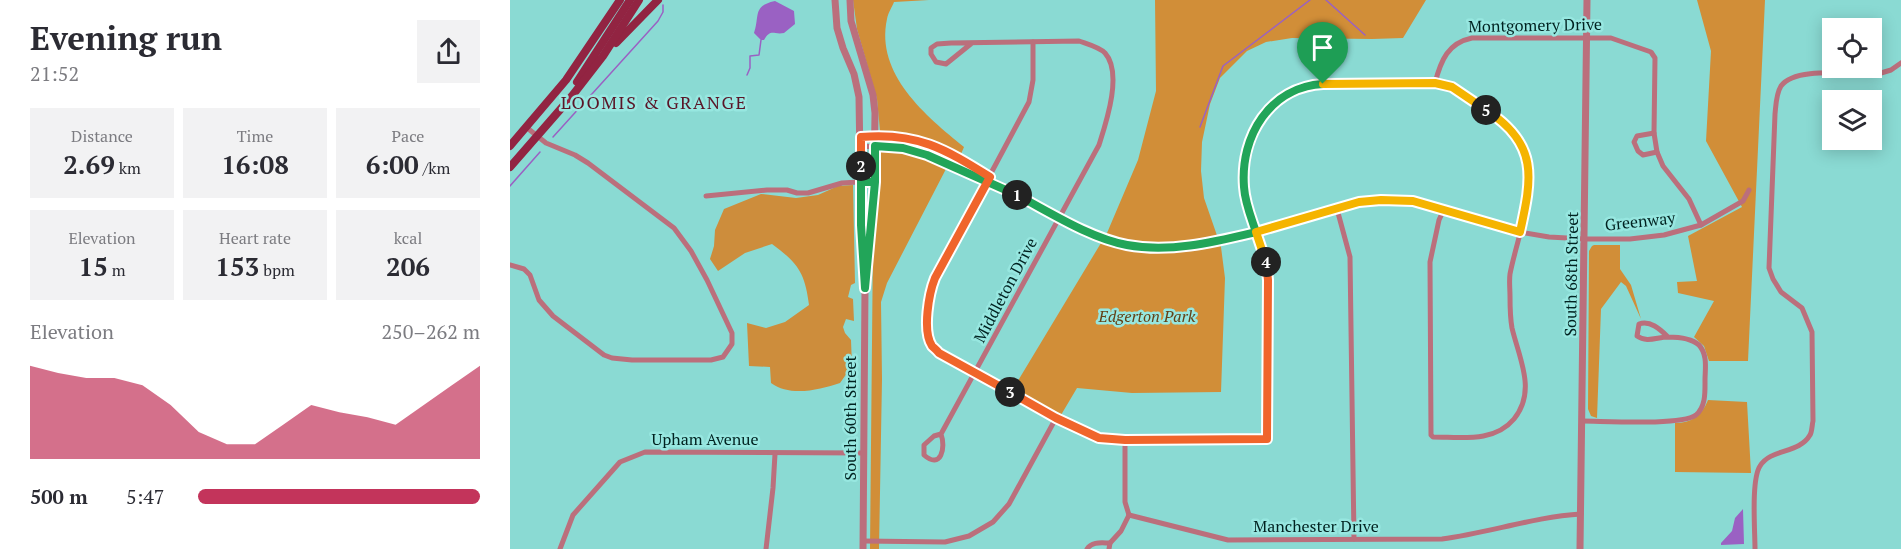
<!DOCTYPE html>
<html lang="en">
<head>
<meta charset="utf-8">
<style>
  body { margin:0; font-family:"PT Serif",serif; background:#f2f2f3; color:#2b2b33; height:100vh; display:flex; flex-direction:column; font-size:22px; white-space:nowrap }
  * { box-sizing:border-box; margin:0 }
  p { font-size:20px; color:#7c7c81 }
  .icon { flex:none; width:33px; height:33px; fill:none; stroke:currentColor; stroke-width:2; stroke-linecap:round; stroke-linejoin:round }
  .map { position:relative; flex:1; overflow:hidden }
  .panel { display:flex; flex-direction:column; background:#fff; width:510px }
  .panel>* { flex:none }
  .tools { position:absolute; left:1312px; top:18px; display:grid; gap:12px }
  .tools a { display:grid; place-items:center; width:60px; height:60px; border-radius:0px; background:#fff; box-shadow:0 3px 15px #0003; font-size:30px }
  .pin { position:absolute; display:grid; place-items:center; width:51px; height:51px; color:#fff; margin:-62px -26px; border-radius:50% 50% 50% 0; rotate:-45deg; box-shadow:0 0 6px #0007 }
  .pin .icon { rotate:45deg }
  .km { position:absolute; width:30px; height:30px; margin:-15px; border-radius:50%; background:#222; color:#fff; font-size:16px; line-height:30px; text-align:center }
  .round { display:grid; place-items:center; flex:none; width:63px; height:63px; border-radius:0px; background:#f2f2f3 }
  .overview { display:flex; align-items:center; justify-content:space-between; height:102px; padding:0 30px }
  h1 { font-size:33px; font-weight:800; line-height:45px }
  .metrics { display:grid; grid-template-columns:repeat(3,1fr); gap:9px; height:102px; padding:6px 30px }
  .metrics div { display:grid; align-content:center; border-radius:0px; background:#f2f2f3; text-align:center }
  .metrics b { font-size:26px; font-weight:800 }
  .metrics small { font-size:16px; font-weight:400 }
  .metrics p { font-size:16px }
  .chart { height:168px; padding:12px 30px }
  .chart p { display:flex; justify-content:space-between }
  .chart svg { width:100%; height:108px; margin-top:6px; fill:#c3345b; opacity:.7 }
  ul { padding:0 30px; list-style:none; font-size:20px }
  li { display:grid; grid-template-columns:96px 72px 1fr; align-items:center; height:45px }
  li i { height:15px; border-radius:8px; background:#c3345b }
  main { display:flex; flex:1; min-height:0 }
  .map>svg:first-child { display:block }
  .green { fill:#d18e38 }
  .forest { fill:#cd8d3c }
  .water { fill:#9a61c3 }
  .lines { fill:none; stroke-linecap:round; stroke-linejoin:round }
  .stream { stroke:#9a61c3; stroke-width:1.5 }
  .minor { stroke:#bb6f7c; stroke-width:5 }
  .tertiary { stroke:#bb6f7c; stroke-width:7 }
  .primary { stroke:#922442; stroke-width:8 }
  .split-1-casing { stroke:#fff; stroke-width:12 }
  .split-2-casing { stroke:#fff; stroke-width:12 }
  .split-3-casing { stroke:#fff; stroke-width:12 }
  .split-4-casing { stroke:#fff; stroke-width:12 }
  .split-5-casing { stroke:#fff; stroke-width:12 }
  .split-6-casing { stroke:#fff; stroke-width:12 }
  .split-1 { stroke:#22a559; stroke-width:8 }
  .split-2 { stroke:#22a559; stroke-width:8 }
  .split-3 { stroke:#f0652b; stroke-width:8 }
  .split-4 { stroke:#f0652b; stroke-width:8 }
  .split-5 { stroke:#f5b400; stroke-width:8 }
  .split-6 { stroke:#f5b400; stroke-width:8 }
  .labels { text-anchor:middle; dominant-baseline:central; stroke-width:5; stroke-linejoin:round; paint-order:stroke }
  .street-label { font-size:16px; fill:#002220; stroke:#97e7e0 }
  .park-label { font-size:16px; font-style:italic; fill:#634217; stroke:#97e7e0 }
  .neighbourhood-label { font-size:18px; letter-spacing:1.5px; fill:#5a1527; stroke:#97e7e0 }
</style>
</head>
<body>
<main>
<section class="panel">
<div class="overview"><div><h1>Evening run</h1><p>21:52</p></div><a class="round"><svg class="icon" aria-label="share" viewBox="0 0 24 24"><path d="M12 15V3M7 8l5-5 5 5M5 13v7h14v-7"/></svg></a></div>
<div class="metrics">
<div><p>Distance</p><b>2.69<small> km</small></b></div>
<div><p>Time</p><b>16:08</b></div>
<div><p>Pace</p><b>6:00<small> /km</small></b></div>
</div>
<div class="metrics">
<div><p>Elevation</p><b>15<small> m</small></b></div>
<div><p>Heart rate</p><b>153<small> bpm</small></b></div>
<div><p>kcal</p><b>206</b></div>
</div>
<div class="chart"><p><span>Elevation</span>250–262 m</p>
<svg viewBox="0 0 160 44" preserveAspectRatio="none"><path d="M0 44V6L10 9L20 11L30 11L40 14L50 22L60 33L70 38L80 38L90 30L100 22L110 25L120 27L130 30L140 22L150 14L160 6V44z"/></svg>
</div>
<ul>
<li><b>500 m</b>5:47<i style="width:100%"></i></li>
</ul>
</section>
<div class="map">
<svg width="1391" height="549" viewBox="0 0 1391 549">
  <rect width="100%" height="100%" fill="#8adad3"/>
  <g class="green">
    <path d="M343 0H419L384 2C382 7 378 13 377 19 365 74 416 116 454 147L451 154 427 143 402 136 370 131 367 99 347 29Z"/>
    <polygon points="645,0 916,0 893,38 862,39 782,38 756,42 737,51 710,78 700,104 692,142 691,171 694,198 711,247 715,278 711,392 622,393 567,388 551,415 503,389 597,233 628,160 646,91"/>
    <polygon points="1187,0 1255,0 1238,361 1199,361 1194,346 1184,337 1204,301 1168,293 1167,282 1187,281 1178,236 1232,207 1196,141 1201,51"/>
    <path d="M371 150C395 151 415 157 437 167L377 283 371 302 372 379 369 549H360L363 240 368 188 369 153Z"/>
    <polygon points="1084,245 1110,245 1110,269 1121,285 1131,319 1116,286 1111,282 1091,309 1087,418 1081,416 1078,409 1079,251 1082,246"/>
    <path d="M1198 400 1237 402 1241 473 1165 472V423C1181 423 1192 416 1198 400Z"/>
  </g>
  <path class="forest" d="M343 185 345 283 341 285 338 297 343 299 344 321 336 319 333 327 335 333 341 340 342 366 330 383C309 390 280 397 261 383L260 367 239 366 237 323 256 328 275 322 299 305C295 273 288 263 262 244L235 253 208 271 200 259 204 246 205 230 214 209 251 194 286 198 308 195 328 186Z"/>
  <g class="water">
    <path d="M265 1 284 11 285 24 274 33C263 35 261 28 254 40H251L244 33C250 16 242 6 265 1Z"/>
    <polygon points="1233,509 1234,544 1211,545 1211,543 1222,531 1225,518"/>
  </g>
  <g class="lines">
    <g class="stream">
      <polyline points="816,0 855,35"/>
      <polyline points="237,75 240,68 240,56 249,55 251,40"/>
      <polyline points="690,127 713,66 800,0"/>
      <polyline points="43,137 148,21 153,12 153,5"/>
      <polyline points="0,186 30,152"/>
    </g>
    <g class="minor">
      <path d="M523 42V80L519 102 425 278C419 293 412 331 422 346 424 348 427 350 429 353L546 418 589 438 615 440 757 439V280C754 252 741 227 736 199 728 158 745 106 786 89 795 85 804 84 813 84L925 83C955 91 1000 120 1014 149 1030 184 1007 237 1000 274 999 281 1000 289 1000 296 1000 307 1000 317 1002 328 1009 358 1027 391 1004 419 984 443 951 437 923 437L921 435 920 262 929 220 934 209"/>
      <path d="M925 83C931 60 938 43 962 38H1101L1141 52 1145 58 1144 133 1147 152 1153 166 1179 199 1191 225"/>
      <polyline points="1144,133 1127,136 1124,142 1128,151 1133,155 1147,152"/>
      <path d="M351 137C404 133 438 149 482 178"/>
      <polyline points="351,146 393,149 417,155 495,188 580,233 617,245 661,248 704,242 746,232 849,202 871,200 903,201 1010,232 1039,237 1075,239 1120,239 1154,235 1191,225 1233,201 1239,190"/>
      <polyline points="196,196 257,190 277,190 287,193 298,193 332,183 365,181"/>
      <polyline points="827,209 840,257 844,539"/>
      <polyline points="0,265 14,269 20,275 29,300 43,316 94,355 102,358 122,360 201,360 213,357 222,344 222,333 197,280 181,251 164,228 78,163 65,155 36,143 16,127"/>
      <path d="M1072 421C1094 421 1171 426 1186 415 1196 406 1195 392 1195 380 1195 369 1198 355 1189 345 1182 339 1168 337 1158 337 1147 337 1137 343 1127 336L1129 324C1140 320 1150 329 1158 337"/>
      <path d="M431 434C436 448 431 470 414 455V445L424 436 431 434 589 145C596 123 613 73 595 53 589 47 577 44 569 41L441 43 427 44 421 48V54L426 62 436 64 462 43"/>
      <polyline points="615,440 615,502 619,515"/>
      <path d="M619 515 718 540 932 539C979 533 1023 517 1071 514"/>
      <polyline points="353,541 435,542 459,536 483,522 499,504 546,418"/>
      <polyline points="50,549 63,515 110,462 135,452 353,453"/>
      <polyline points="256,549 263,488 265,454"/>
      <path d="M577 549C582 541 592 543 600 543"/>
      <polyline points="599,549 600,543 611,531 619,515"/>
      <path d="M1245 549C1245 530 1241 480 1250 466 1261 448 1289 454 1300 435 1302 432 1302 425 1303 421L1302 332 1292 308 1271 292 1263 279 1259 268 1265 114C1266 105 1266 94 1271 86 1286 65 1346 76 1371 73L1381 70 1391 63"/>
    </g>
    <g class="tertiary">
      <polyline points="325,0 327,28 333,48 344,74 349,97 351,225 353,267"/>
      <polyline points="340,0 341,21 363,95 365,113 364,187 355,288 353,549"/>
      <polyline points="1070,549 1077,0"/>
    </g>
    <g class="primary">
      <polyline points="106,43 148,0"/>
      <polyline points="67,82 120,0"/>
      <polyline points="0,146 56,80 110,0"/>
      <polyline points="0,167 62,96 93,56 129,0"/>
    </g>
  </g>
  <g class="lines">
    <g class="split-1-casing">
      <path id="split-1" d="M507 195C541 213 580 238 617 245 660 253 704 242 746 232 741 217 735 203 734 187 730 136 760 87 813 84"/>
    </g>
    <g class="split-2-casing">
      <polyline id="split-2" points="351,166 351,182 365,182 355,288 351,225 351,182 365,182 365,146 393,148 417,155 507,195"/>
    </g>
    <g class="split-3-casing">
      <path id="split-3" d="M351 166V137C407 132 435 149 480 177L425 278C419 293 412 331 422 346 424 348 427 350 429 353L500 392"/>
    </g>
    <g class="split-4-casing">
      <polyline id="split-4" points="500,392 546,418 589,438 615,440 757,439 758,280 756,262"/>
    </g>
    <g class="split-5-casing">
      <path id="split-5" d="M756 262 746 232 849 202 871 200 903 201 1010 232C1022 178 1029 144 976 110"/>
    </g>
    <g class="split-6-casing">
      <polyline id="split-6" points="813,84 925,83 942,87 976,110"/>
    </g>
    <use href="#split-1" class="split-1"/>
    <use href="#split-2" class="split-2"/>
    <use href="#split-3" class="split-3"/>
    <use href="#split-4" class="split-4"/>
    <use href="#split-5" class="split-5"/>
    <use href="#split-6" class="split-6"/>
  </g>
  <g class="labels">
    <g class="street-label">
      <text transform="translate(1025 25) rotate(-1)">Montgomery Drive</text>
      <text transform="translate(1130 221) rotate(-6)">Greenway</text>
      <text transform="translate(1061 274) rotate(-89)">South 68th Street</text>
      <text transform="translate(495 290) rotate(-62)">Middleton Drive</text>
      <text transform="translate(340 418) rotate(-90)">South 60th Street</text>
      <text x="195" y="439">Upham Avenue</text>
      <text x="806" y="526">Manchester Drive</text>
    </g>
    <g class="park-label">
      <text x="637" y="316">Edgerton Park</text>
    </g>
    <g class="neighbourhood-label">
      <text x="144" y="102">LOOMIS &amp; GRANGE</text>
    </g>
  </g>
</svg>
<div class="tools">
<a><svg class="icon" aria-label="locate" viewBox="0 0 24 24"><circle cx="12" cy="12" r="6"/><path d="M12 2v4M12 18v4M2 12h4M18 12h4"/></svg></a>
<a><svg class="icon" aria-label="layers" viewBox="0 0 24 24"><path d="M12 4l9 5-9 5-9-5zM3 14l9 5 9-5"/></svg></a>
</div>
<div class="pin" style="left:813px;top:84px;background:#1e9e55"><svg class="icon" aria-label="arrive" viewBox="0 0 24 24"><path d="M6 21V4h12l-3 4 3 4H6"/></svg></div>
<b class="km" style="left:507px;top:195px">1</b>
<b class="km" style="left:351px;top:166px">2</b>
<b class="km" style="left:500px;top:392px">3</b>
<b class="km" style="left:756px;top:262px">4</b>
<b class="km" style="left:976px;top:110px">5</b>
</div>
</main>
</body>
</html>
